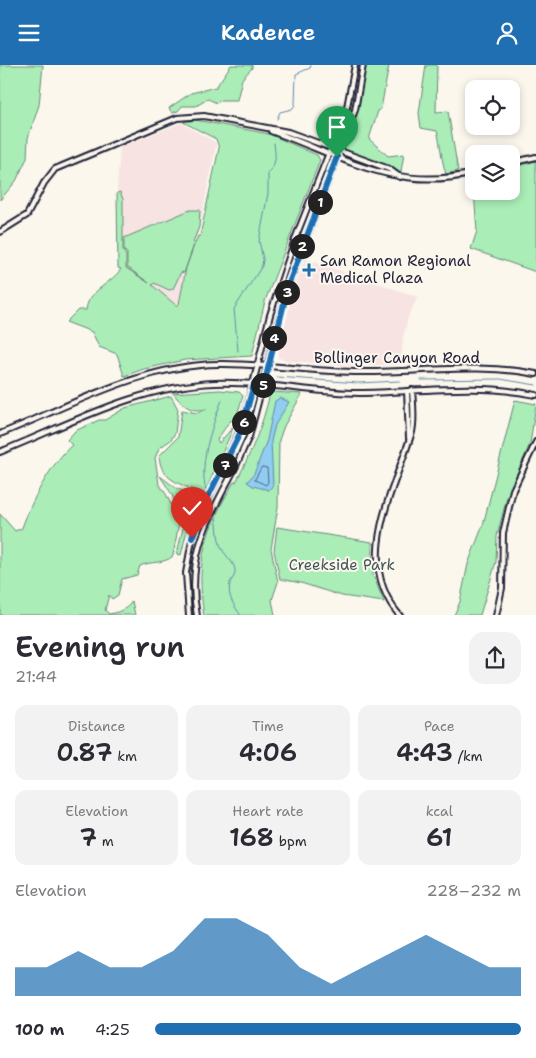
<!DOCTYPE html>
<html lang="en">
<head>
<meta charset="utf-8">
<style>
  body { margin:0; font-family:"Shantell Sans",sans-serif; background:#f2f2f3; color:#2b2b33; height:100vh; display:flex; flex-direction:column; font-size:19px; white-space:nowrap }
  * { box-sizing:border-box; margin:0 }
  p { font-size:16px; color:#7c7c81 }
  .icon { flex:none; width:28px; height:28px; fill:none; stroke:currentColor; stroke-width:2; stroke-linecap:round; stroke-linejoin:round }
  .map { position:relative; height:550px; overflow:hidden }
  .details { display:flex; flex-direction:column; background:#fff; flex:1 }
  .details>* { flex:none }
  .controls { position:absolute; left:465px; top:15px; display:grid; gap:10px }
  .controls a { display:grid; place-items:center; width:55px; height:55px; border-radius:10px; background:#fff; box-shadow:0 2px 8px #0003; font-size:25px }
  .pin { position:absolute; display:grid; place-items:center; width:42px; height:42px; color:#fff; margin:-51px -21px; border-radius:50% 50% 50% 0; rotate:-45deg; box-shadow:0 0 5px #0007 }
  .pin .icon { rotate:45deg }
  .km { position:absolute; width:25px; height:25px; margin:-12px; border-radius:50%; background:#222; color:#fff; font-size:14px; line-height:25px; text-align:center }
  .round { display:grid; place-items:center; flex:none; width:52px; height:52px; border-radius:15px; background:#f2f2f3 }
  .overview { display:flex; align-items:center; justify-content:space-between; height:85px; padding:0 15px }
  h1 { font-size:28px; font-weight:600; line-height:38px }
  .stats { display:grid; grid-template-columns:repeat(3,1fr); gap:8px; height:85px; padding:5px 15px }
  .stats div { display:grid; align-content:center; border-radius:12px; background:#f2f2f3; text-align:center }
  .stats b { font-size:25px; font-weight:600 }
  .stats small { font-size:14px; font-weight:400 }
  .stats p { font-size:14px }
  .chart { height:140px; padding:10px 15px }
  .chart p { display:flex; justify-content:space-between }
  .chart svg { width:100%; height:90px; margin-top:5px; fill:#1f6fb2; opacity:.7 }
  ul { padding:0 15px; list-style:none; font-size:16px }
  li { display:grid; grid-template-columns:80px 60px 1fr; align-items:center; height:38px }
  li i { height:12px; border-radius:6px; background:#1f6fb2 }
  header { display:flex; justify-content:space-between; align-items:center; height:65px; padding:0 15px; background:#1f6fb2; color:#fff; font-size:22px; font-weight:600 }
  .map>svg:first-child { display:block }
  .built { fill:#f7e3e2 }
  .green { fill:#aaedb7; stroke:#668879; fill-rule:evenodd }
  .water { fill:#90cdf1; stroke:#6489a8 }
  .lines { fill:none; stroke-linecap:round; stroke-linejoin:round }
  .shore { stroke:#4e6684; stroke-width:1 }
  .stream { stroke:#6489a8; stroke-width:1 }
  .tertiary-casing { stroke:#22223b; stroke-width:8 }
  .secondary-casing { stroke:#22223b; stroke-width:8 }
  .tertiary { stroke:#fbf7ec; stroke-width:4 }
  .secondary { stroke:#fbf7ec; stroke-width:4 }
  .route-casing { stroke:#fff; stroke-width:10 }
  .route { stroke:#1f6fb2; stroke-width:6 }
  .poi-dot { fill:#1f6fb2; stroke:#fbf7ec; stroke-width:2 }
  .labels { text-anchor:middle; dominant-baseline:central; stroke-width:4; stroke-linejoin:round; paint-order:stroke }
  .poi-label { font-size:15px; fill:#22223b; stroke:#fbf7ec; text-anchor:start }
  .street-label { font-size:15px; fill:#22223b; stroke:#fbf7ec }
  .park-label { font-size:15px; fill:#44555a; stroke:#fbf7ec }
</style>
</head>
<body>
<header><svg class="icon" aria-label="menu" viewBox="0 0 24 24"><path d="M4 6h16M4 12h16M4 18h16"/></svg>Kadence<svg class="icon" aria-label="person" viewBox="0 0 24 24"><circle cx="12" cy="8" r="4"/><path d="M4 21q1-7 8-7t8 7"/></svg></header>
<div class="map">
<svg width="536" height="551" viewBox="0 0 536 551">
  <rect width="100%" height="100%" fill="#fbf7ec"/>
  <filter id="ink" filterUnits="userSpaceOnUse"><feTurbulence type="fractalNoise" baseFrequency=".02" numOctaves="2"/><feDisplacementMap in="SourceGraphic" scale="10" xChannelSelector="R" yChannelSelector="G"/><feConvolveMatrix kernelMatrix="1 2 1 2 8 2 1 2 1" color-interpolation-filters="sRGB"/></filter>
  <g filter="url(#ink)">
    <g class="built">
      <polygon points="181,58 215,77 216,80 199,166 186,203 178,241 126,203 118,203 117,126 120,82"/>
      <polygon points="305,194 418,232 409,249 403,272 401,299 352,301 291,296 278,293 291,234"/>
    </g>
    <g class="green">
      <polygon points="0,0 43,0 39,40 28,73 27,93 16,116 0,135"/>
      <polygon points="231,0 252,0 252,3 242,14 237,35 221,35 217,38 208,34 196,41 182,41 178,46 172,48 169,43 191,28 216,22"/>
      <polygon points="363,0 389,0 381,44 378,46 369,74 388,91 404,89 400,112 389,104 339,86 355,45"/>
      <path d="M426 0H437L436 47 448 46 458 106 446 109C441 94 441 80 437 66L421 63 419 48Z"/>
      <path d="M196 55 269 69 317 90 320 95 265 236 252 291 185 295 144 304 124 311 117 289 99 282 92 267 66 257 78 245H86C88 225 110 220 121 204L118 203 117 128 120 127 123 134V185L126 191V203L149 218 127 202V188L124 186V173L190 145H200L199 162 193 177 195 179 198 171H200L219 83 216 74 183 57ZM194 180 186 203 179 239 177 241 152 220 154 218 169 225 173 224 181 207 184 208Z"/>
      <polygon points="536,96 536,207 471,184 477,166 474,126 511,126 511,103"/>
      <path d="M220 325 239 327 243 331 236 353 229 357 217 375 219 378 234 361 204 430C185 419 161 418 159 391L178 372 182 345 197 348 207 344C204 344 201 345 199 345 188 346 179 336 173 328Z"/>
      <path d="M273 327 302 329 284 361 279 375 278 442 271 484 278 517 272 535 275 550 204 551C195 494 206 464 234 417H236C251 388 263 360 270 328Z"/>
      <path d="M171 331 178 344 175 368 171 375 159 383 155 393 159 419 166 429 179 457 173 491C165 499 150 496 140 501L137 510 122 514 118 530 112 534 109 530 105 545 109 549C117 548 128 544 132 536L135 550H0V449L15 466 22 463C30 438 52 397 72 380L67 375 75 366 99 355H105L125 343Z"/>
      <polygon points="515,335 536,339 530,379 507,432 497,471 496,497 480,550 454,550 460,537 468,499 483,460"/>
      <polygon points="160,411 176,423 202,434 189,457 181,490 177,489 184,458 171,428"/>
      <polygon points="277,462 372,477 373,510 384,537 342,531 301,518 280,514 274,486"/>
    </g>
    <polygon class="water" points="280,333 289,337 275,360 271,376 273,420 269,425 253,421 247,417 254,409 267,375 275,336"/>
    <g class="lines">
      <polygon class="shore" points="262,402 267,403 268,417 266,420 255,415"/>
      <g class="stream">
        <polyline points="277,54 280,47 292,44 295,40 296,9 310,3 311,0"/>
        <path d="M238 286 234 244 262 201 263 194 259 176 268 128V107C278 98 275 90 274 78"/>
        <polyline points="277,312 358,318 400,316"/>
        <polyline points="421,315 500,314 536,320"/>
        <path d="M208 431C196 403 212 362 222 335"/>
        <polyline points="209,434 213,442"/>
        <path d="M214 446C219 458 216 472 222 484 226 492 236 498 235 508 235 511 231 515 230 518 227 532 234 540 241 551"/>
      </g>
      <g class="tertiary-casing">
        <g id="tertiary">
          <path d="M271 66C342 91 395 128 474 108"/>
          <polyline points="511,98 536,92"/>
          <polyline points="0,167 27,150 44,118 55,104 177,53 204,51 288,67 389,104 400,112"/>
          <polyline points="407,326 409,373"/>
          <path d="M400 551C352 496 394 426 412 367 415 354 413 339 412 325"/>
          <polyline points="496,551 502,523 503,468 513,425 536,377"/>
        </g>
      </g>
      <g class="secondary-casing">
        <g id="secondary">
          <path d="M0 369C70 341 141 300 219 299 268 298 317 308 366 307 423 307 479 298 536 309"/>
          <path d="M0 387C70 359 138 321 215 318 263 316 311 328 359 328 419 327 476 318 536 330"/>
          <polyline points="189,551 186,508 194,464 243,359 270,250 295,174 347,42 355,0"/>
          <path d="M197 551C186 492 207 456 233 407 239 396 243 383 249 372L289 218 355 45 363 0"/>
        </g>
      </g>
      <use href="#tertiary" class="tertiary"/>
      <use href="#secondary" class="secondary"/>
    </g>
  </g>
  <g class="lines" filter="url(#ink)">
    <g class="route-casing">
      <polyline id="route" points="192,473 204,440 241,366 254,319 264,320 289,218 337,92"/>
    </g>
    <use href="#route" class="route"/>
  </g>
  <path class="poi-dot" d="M306.5 197.5h5v5h5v5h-5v5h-5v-5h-5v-5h5z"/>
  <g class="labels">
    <g class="poi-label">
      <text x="320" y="196">San Ramon Regional<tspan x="320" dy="17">Medical Plaza</tspan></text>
    </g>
    <g class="street-label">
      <text x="397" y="293">Bollinger Canyon Road</text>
    </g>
    <g class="park-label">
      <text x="342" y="500">Creekside Park</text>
    </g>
  </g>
</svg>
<div class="controls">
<a><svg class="icon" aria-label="locate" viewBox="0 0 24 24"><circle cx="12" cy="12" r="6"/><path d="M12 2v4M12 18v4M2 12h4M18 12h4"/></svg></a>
<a><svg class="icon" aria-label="layers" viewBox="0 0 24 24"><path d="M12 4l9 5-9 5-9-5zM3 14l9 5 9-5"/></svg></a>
</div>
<div class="pin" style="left:337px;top:92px;background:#1e9e55"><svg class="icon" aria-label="arrive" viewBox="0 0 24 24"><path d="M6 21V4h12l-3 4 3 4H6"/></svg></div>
<div class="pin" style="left:192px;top:473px;background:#d93025"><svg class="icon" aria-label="check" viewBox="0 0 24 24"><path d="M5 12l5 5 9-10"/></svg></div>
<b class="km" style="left:320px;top:137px">1</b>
<b class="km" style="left:302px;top:181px">2</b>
<b class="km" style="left:287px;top:227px">3</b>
<b class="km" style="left:274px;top:273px">4</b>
<b class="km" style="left:263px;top:320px">5</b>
<b class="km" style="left:244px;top:357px">6</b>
<b class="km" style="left:225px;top:400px">7</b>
</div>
<section class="details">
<div class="overview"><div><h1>Evening run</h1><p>21:44</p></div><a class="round"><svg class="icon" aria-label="share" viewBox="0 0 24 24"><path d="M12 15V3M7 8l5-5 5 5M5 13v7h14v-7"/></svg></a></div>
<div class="stats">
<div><p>Distance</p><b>0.87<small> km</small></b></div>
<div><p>Time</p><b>4:06</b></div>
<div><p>Pace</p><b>4:43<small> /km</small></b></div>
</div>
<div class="stats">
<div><p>Elevation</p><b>7<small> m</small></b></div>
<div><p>Heart rate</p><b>168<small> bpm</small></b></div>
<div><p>kcal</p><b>61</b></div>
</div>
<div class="chart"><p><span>Elevation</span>228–232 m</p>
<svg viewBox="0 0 160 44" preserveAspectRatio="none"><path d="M0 44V30L10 30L20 22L30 30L40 30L50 22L60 6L70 6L80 14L90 30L100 38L110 30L120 22L130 14L140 22L150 30L160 30V44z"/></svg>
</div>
<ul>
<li><b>100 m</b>4:25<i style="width:100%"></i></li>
</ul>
</section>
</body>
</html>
